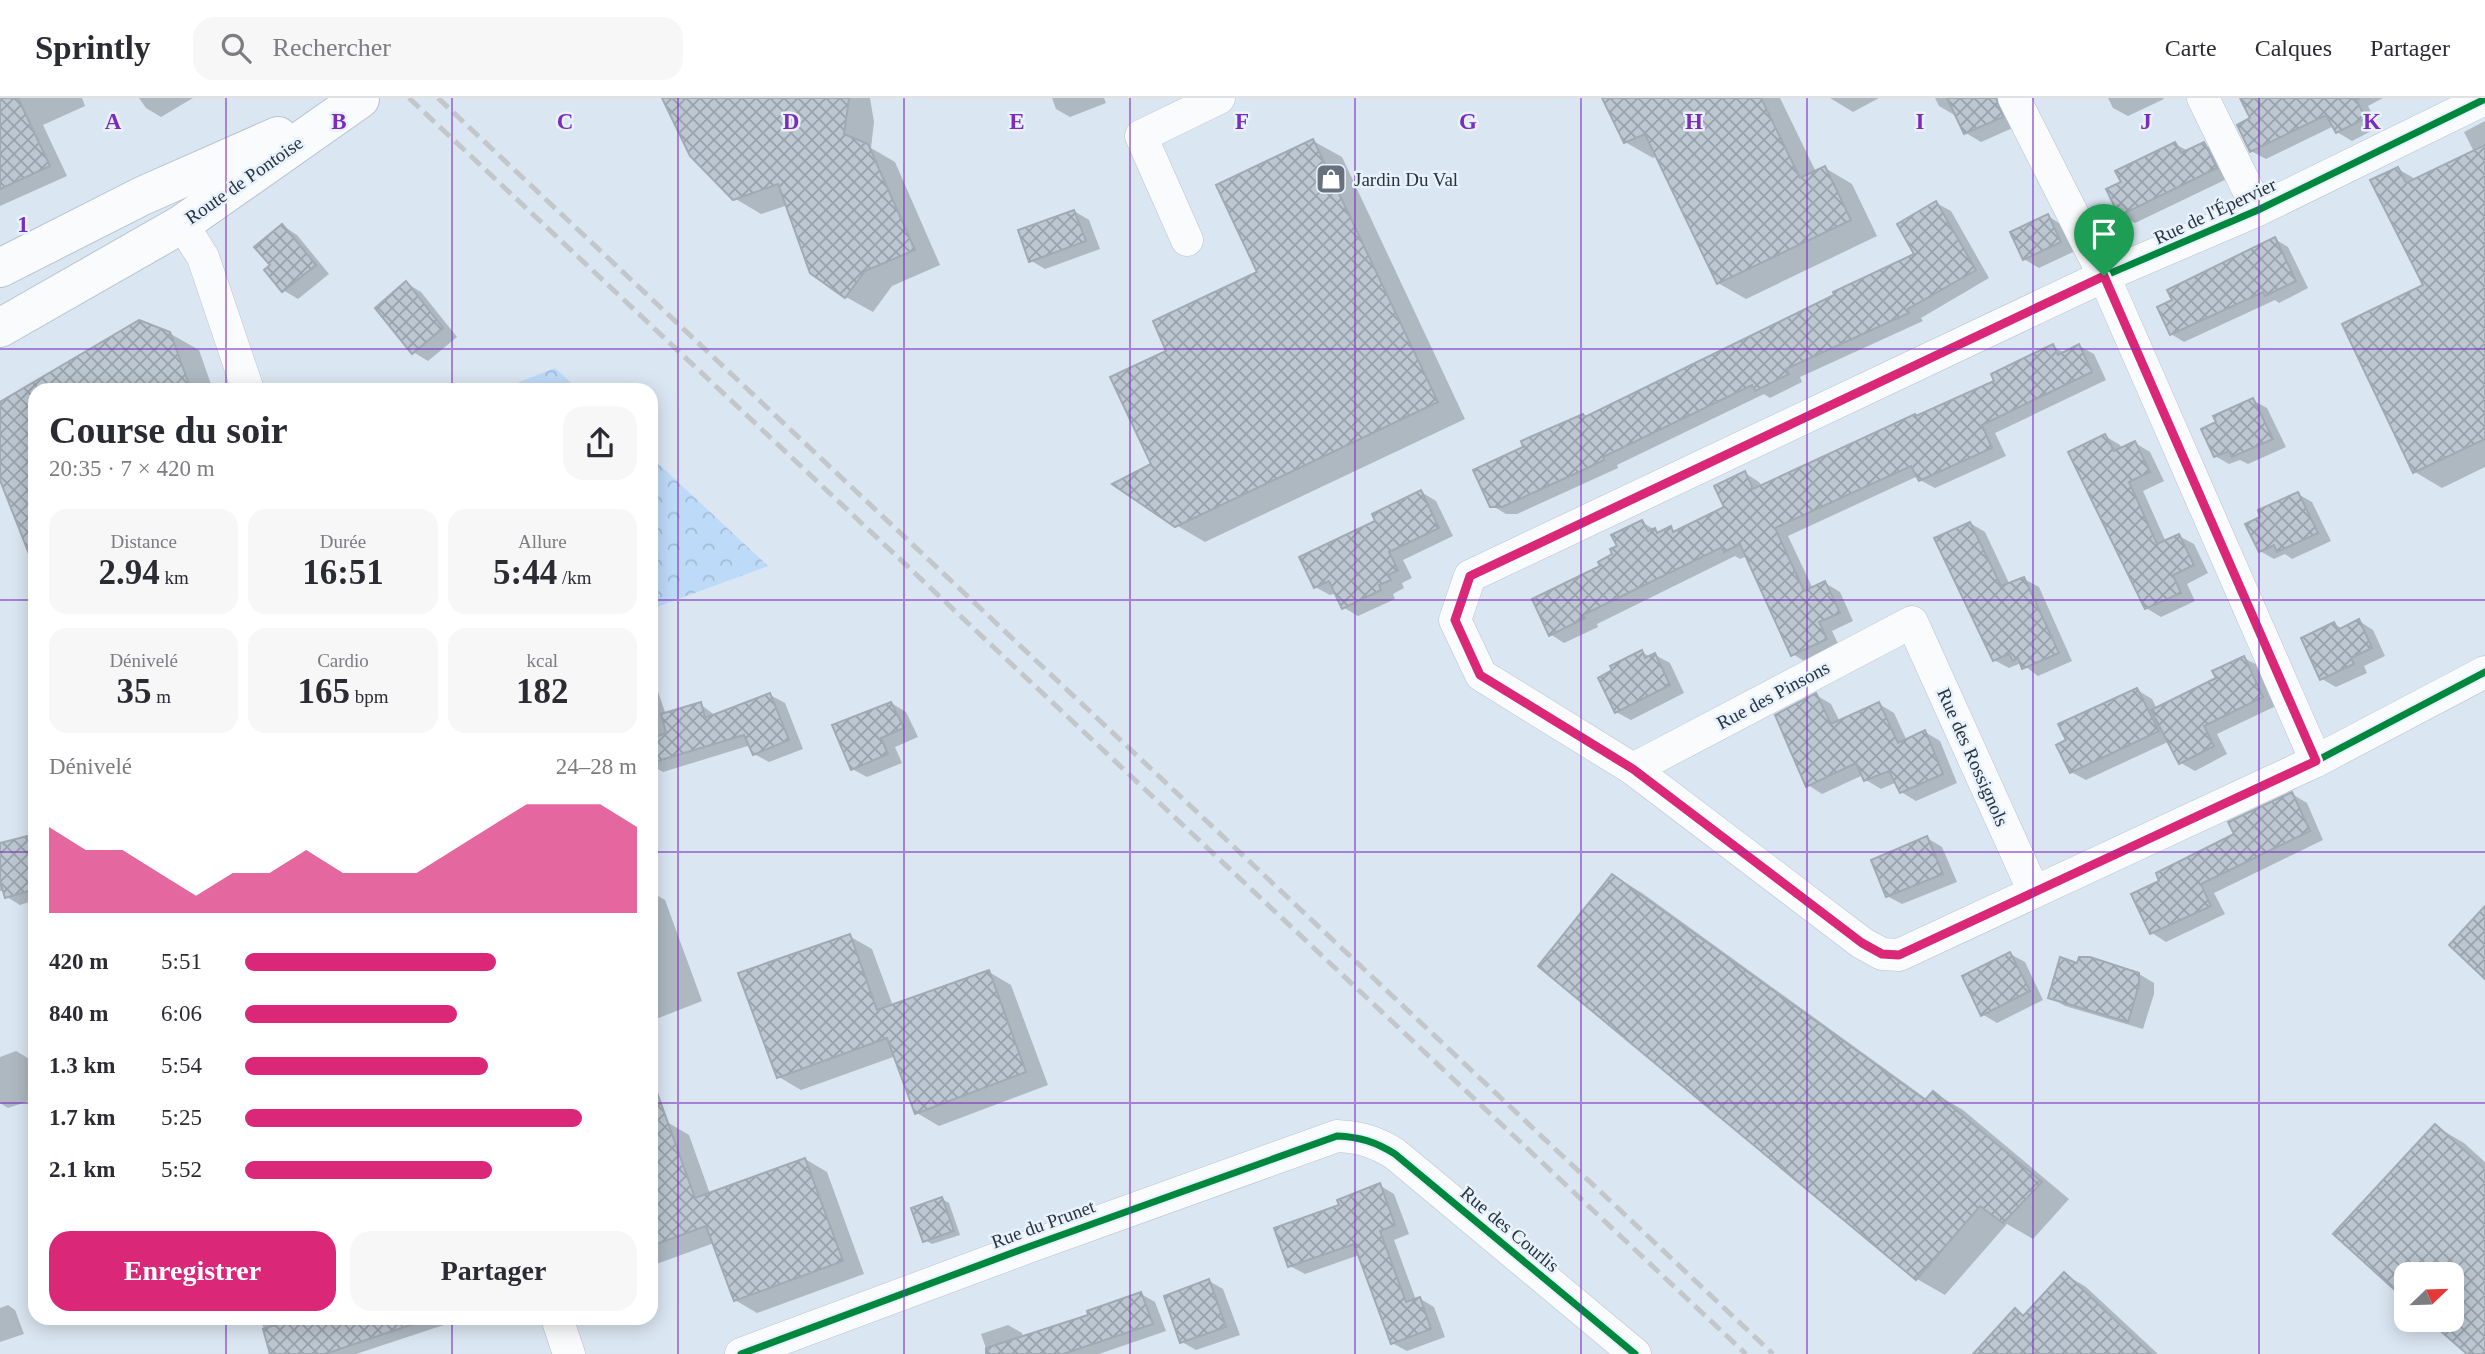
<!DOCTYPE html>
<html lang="fr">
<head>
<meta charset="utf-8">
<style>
  body { margin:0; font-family:"Times New Roman",serif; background:#f7f7f7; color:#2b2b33; height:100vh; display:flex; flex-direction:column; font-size:26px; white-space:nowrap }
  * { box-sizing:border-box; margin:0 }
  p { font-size:23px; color:#7c7c81 }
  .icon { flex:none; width:38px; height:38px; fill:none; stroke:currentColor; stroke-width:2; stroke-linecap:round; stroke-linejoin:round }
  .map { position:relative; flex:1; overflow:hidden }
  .sheet { position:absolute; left:28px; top:285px; width:630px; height:942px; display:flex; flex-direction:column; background:#fff; border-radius:21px; box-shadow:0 4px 18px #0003 }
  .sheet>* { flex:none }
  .needle { width:46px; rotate:67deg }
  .tools { position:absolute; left:2394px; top:1164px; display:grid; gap:14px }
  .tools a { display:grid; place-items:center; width:70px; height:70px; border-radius:14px; background:#fff; box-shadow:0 4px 18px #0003; font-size:35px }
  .pin { position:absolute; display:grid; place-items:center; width:60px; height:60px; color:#fff; margin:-72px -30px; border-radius:50% 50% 50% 0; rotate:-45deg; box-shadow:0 0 7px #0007 }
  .pin .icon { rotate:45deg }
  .round { display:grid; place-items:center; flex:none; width:74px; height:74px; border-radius:21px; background:#f7f7f7 }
  .overview { display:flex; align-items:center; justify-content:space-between; height:119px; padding:0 21px }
  h1 { font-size:38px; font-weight:800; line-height:52px }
  .figures { display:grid; grid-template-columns:repeat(3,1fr); gap:10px; height:119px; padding:7px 21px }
  .figures div { display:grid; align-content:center; border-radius:18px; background:#f7f7f7; text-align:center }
  .figures b { font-size:35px; font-weight:800 }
  .figures small { font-size:19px; font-weight:400 }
  .figures p { font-size:19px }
  .chart { height:196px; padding:14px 21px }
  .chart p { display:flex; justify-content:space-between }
  .chart svg { width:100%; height:126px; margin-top:7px; fill:#db2777; opacity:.7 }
  .action { display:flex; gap:14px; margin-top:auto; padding:14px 21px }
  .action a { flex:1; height:80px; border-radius:21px; background:#db2777; color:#fff; font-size:28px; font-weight:800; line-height:80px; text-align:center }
  .action a+a { background:#f7f7f7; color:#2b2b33 }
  ul { padding:0 21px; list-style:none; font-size:23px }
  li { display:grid; grid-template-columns:112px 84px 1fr; align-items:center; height:52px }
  li i { height:18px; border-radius:9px; background:#db2777 }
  header { display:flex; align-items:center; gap:42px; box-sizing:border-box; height:98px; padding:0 35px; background:#fff; border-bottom:2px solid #e1e1e2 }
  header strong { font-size:33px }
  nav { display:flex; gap:38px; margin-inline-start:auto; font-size:24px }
  .search { width:490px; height:63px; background:#f7f7f7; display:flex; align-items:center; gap:18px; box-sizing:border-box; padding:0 24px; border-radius:21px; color:#7c7c81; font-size:26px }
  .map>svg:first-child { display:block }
  .park { fill:url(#park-crowns) }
  .shadow { fill:#0003 }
  .building { fill:url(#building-cross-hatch); stroke:#a0aab4; stroke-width:2 }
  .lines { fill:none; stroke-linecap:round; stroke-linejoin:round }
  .minor-casing { stroke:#b9c3ce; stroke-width:33 }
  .primary-casing { stroke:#b9c3ce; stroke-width:40 }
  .minor { stroke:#f9fbfd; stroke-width:32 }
  .primary { stroke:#f9fbfd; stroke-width:38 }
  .rail { stroke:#c3c7ca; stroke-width:5; stroke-dasharray:14 7; stroke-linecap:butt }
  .cycleway-casing { stroke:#e7f2fd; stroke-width:11 }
  .cycleway { stroke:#00873e; stroke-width:7 }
  .route-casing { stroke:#fff; stroke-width:14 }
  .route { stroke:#db2777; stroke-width:9 }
  .grid { fill:none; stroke:#7b2cbf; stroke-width:2; stroke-opacity:0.55 }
  .labels { text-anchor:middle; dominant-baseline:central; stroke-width:5; stroke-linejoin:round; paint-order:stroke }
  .poi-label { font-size:19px; fill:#2a343f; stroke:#e7f2fd; text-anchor:start }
  .street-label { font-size:19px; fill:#2a343f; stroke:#e7f2fd }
  .grid-label { font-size:23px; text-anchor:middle; font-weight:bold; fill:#7b2cbf; stroke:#e7f2fd; stroke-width:5; stroke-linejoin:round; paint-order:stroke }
</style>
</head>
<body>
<header>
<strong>Sprintly</strong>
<div class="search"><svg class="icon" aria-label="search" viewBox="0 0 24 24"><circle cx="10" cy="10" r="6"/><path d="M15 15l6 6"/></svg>Rechercher</div>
<nav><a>Carte</a><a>Calques</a><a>Partager</a></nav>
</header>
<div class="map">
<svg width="2485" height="1256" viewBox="0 0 2485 1256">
  <defs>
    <pattern id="park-crowns" width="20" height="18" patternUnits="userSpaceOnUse" patternTransform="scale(1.75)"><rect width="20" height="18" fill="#bddaf9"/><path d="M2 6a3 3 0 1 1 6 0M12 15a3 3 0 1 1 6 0" fill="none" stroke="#a3bcd6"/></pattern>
    <pattern id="building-cross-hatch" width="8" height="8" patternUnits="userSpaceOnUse" patternTransform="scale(1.75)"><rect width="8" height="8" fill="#bcc7d1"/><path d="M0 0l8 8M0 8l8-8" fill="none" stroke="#99a2ab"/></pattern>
  </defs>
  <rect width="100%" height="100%" fill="#dae6f2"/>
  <g class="park">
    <polygon points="555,270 579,292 499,292"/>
    <polygon points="651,359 768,468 651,511"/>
  </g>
  <g class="shadow">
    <polygon points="0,0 82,0 85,8 43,27 67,78 0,108"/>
    <polygon points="139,0 193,0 161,19 146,10"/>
    <polygon points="664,0 870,0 874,24 871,50 895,64 940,167 892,188 873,214 846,199 811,174 788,107 761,116 734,100"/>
    <polygon points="1052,0 1104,0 1106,5 1070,19 1056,11"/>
    <polygon points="1604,0 1780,0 1816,74 1825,70 1852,86 1877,138 1746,201 1718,185 1657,58 1653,60 1625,44"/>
    <polygon points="1830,0 1879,0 1853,14"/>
    <polygon points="1935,0 2009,0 2017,28 1981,44 1966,35 1958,19 1939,8"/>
    <polygon points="2108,0 2163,0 2164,1 2128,18 2113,10"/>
    <polygon points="2262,0 2383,0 2368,8 2379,29 2352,43 2337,34 2334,28 2266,61 2251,53 2252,21"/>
    <polygon points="2485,23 2485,93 2474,54 2464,34"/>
    <polygon points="1313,43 1342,59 1465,321 1205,444 1176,427 1154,367 1260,175"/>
    <polygon points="2175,46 2188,53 2204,46 2219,55 2231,79 2135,125 2121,117"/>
    <polygon points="2398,71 2417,82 2485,177 2485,369 2442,390 2415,374 2426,188"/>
    <polygon points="1936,105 1951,113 1989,180 1921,220 1923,223 1800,279 1802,284 1770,300 1764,296 1617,367 1618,370 1517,416 1506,416 1491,407 1525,349 1583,317 1587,320 1917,157"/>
    <polygon points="1074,113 1089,122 1100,151 1045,171 1030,162"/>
    <polygon points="2048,118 2062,127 2075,153 2039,170 2024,161"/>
    <polygon points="283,128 297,137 329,176 298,201 283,192 272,167"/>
    <polygon points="2275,141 2288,149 2308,190 2279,205 2275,202 2184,244 2171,236"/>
    <polygon points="406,185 421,194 457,239 428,263 413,254"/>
    <polygon points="169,235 199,252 213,292 35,292 35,441 0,377 0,306"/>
    <polygon points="2052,248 2065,255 2079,248 2094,256 2106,282 1995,335 2006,358 1935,390 1920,382 1918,378 1788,438 1813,491 1825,485 1840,494 1853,523 1832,533 1840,550 1807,565 1793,556 1747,458 1740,461 1735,458 1597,526 1598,529 1564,545 1550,536 1619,449 1642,424 1660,435 1670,430 1676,434 1726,410 1745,375 1759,384 1762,389 1997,283"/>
    <polygon points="2252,302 2267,310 2286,349 2248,366 2240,362 2229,366 2215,358"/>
    <polygon points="2105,338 2120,347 2122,351 2135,345 2150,354 2164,383 2143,393 2166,444 2179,438 2194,446 2208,475 2187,486 2195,503 2161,519 2146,510"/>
    <polygon points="1421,394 1436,403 1453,438 1403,462 1412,480 1402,485 1404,490 1393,496 1395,501 1358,518 1343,509 1336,495 1330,497 1315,489 1378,424"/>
    <polygon points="2298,396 2312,404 2331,443 2292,461 2285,456 2274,461 2260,453"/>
    <polygon points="1970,425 1985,434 2010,487 2024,481 2039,489 2072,563 2038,578 2021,565 2009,570 1994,562"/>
    <polygon points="2359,523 2373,532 2385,558 2364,568 2367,575 2336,589 2322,581 2334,526 2343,531"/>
    <polygon points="1642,554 1650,559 1655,557 1670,565 1684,595 1631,622 1616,614"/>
    <polygon points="2244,560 2259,568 2276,608 2217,636 2227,656 2195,673 2181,665 2170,643 2086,682 2071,674 2069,643 2137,592 2152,601 2157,611 2218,581"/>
    <polygon points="651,583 655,585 666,617 700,606 716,618 770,597 785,605 803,651 769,664 754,656 751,647 663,674 651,667"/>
    <polygon points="1816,597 1831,606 1840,624 1879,606 1894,615 1907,643 1925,634 1940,643 1957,685 1916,703 1901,694 1897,684 1881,691 1866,682 1863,677 1822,696 1808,687"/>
    <polygon points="891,605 906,614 918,639 895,649 902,665 867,679 852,671"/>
    <polygon points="2292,696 2307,705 2323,742 2214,795 2225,816 2166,844 2152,835 2161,784 2236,737"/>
    <polygon points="35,738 35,802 20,807 7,799 5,793 0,793 0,747"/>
    <polygon points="1927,740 1942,749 1957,784 1902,806 1887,798"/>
    <polygon points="1613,778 1642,795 1928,1002 1934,995 1963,1012 2069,1101 2033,1141 2007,1126 1945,1197 1917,1181"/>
    <polygon points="651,794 665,802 702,903 651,923"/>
    <polygon points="849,838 872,851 893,908 989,874 1011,887 1048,987 939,1028 917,1015 896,958 801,992 779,979"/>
    <polygon points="2010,856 2025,864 2043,902 1997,925 1982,916"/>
    <polygon points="2078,867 2139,876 2154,885 2154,896 2143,931 2065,908 2050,899"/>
    <polygon points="16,953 31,962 35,973 35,1001 8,1010 0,1005 0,959"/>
    <polygon points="667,1024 689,1037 710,1096 805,1061 827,1074 864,1176 757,1215 735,1202 714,1145 651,1168 651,1030"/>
    <polygon points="2435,1028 2464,1045 2485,1064 2485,1256 2470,1256 2431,1222 2452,1222 2452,1176 2406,1176 2406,1199 2335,1136"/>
    <polygon points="1379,1087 1394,1096 1409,1136 1394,1142 1416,1202 1419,1200 1434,1209 1445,1239 1407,1253 1392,1245 1359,1157 1305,1176 1290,1168 1341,1108"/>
    <polygon points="942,1101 949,1105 960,1137 932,1146 925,1142"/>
    <polygon points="2064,1176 2086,1189 2158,1256 1999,1256 2015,1212 2025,1218"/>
    <polygon points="1209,1183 1223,1191 1240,1237 1196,1252 1182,1244"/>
    <polygon points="1141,1196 1155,1204 1166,1233 1099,1256 988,1256 981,1236 1008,1227 1022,1235 1023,1240 1090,1218"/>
    <polygon points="8,1207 15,1212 24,1236 0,1244 0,1210"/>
    <polygon points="260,1220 465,1220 356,1256 267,1256 272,1254"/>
  </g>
  <g class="building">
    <polygon points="0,0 18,0 50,68 0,91"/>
    <polygon points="662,0 849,0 844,36 868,46 915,152 865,173 845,200 810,175 778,86 733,102 690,58"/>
    <polygon points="1602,0 1761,0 1800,80 1825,68 1851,122 1717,186 1645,36 1624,45"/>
    <polygon points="1947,0 1996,0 2003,19 1964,36"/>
    <polygon points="2240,0 2360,0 2356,2 2366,20 2336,35 2326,17 2250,54 2237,27 2250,20"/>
    <polygon points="1313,41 1438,304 1175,429 1112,386 1151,366 1110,279 1166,253 1153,223 1257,174 1216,87"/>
    <polygon points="2175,44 2181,55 2204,44 2217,70 2119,118 2106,91 2121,84 2115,73"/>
    <polygon points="2485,47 2485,341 2413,375 2342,226 2423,187 2370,82 2398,69 2406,85"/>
    <polygon points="1936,103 1976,172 1908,211 1909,215 1786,271 1789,276 1755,293 1752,287 1603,359 1604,362 1583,372 1502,409 1490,409 1473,372 1523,349 1521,343 1583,316 1585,319 1834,197 1833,194 1914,156 1897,126"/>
    <polygon points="1074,112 1086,143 1029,164 1018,132"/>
    <polygon points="2048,116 2061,144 2023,162 2010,134"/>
    <polygon points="282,126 316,167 282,194 264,172 270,167 254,149"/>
    <polygon points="2275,139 2296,183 2265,198 2263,194 2170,237 2157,209 2172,202 2167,192"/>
    <polygon points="406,183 443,230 412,256 375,210"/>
    <polygon points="139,222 170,234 191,292 35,292 35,466 33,466 0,382 0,304"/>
    <polygon points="2053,246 2058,257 2079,246 2092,274 1982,327 1992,350 1919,383 1911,368 1775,430 1804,493 1825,483 1840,515 1819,524 1827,541 1791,558 1740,446 1724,454 1722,449 1583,517 1585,520 1549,538 1532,501 1600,468 1598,464 1612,456 1610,451 1617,448 1611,437 1642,422 1648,433 1655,430 1657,435 1671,428 1673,434 1724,409 1714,388 1745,373 1753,391 1915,316 1916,318 1994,283 1991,276"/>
    <polygon points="2253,300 2273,341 2232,359 2229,353 2214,359 2201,331 2216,324 2213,318"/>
    <polygon points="2105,336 2114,353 2135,343 2150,374 2129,384 2157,446 2179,436 2194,467 2173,477 2181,495 2145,511 2068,354"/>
    <polygon points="1421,392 1439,430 1389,454 1398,472 1388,477 1391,482 1379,487 1381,492 1342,511 1329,483 1314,490 1299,459 1375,423 1372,416"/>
    <polygon points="2298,394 2318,435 2277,454 2274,447 2259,454 2245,426 2260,419 2258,412"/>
    <polygon points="1970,424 2001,488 2024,479 2059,555 2022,571 2018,560 2013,563 2009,556 1993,563 1934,440"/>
    <polygon points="2359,521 2372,550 2351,560 2354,566 2320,582 2301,540 2334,524 2338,532"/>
    <polygon points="1642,552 1645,560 1655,555 1670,587 1615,615 1598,580 1612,572 1610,568"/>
    <polygon points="2244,558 2263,599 2204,628 2214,648 2179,666 2151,612 2216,580 2212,573"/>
    <polygon points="2137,590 2159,633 2070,675 2056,647 2066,642 2058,626"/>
    <polygon points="770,595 789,642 753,657 744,637 651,665 651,641 666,635 661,616 701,604 705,620"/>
    <polygon points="1816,595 1831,626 1879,604 1898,645 1925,632 1943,676 1900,695 1889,673 1864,683 1856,665 1806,689 1775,617"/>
    <polygon points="891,604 904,630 881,640 888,656 851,672 832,627"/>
    <polygon points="2292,694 2310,733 2201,786 2211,808 2150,836 2131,796 2159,783 2156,775 2234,736 2228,724"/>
    <polygon points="35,736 35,791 5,800 0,783 0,745"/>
    <polygon points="1927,738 1943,776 1886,799 1871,762"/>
    <polygon points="1612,776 1925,1002 1933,993 2042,1084 2003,1125 1980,1108 1916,1182 1538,868"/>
    <polygon points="2485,808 2485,881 2449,847"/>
    <polygon points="850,836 877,912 989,872 1026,974 915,1016 887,940 777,980 738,875"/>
    <polygon points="2010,854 2030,893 1981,918 1962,878"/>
    <polygon points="2060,859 2077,865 2079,859 2090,859 2139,875 2139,887 2128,924 2048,900"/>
    <polygon points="651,989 655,989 695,1100 805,1060 843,1163 734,1203 706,1128 651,1148"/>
    <polygon points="2435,1026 2485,1071 2485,1256 2467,1256 2428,1222 2452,1222 2452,1176 2406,1176 2406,1202 2333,1136"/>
    <polygon points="1380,1085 1395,1127 1380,1133 1406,1204 1420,1199 1431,1231 1391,1246 1354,1146 1288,1169 1274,1130 1339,1107 1337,1102"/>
    <polygon points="942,1099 954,1133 923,1144 911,1110"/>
    <polygon points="2064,1174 2151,1256 1973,1256 2015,1210 2023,1218"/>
    <polygon points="1209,1181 1226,1229 1180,1245 1164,1198"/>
    <polygon points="1141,1194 1153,1226 1063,1256 986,1256 986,1250 1088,1217 1087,1213"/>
    <polygon points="296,1220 415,1220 416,1225 325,1256 270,1256 263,1231"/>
  </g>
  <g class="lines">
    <g class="minor-casing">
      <g id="minor">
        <polyline points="2014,0 2104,178 2316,663"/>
        <polyline points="2203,0 2258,112"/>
        <polyline points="2485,1 2258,112 2104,178 1470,478 1455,522 1481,577 1633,671 1862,845 1882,856 1899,857 2316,663 2485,574"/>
        <polyline points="182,126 203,159 248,292"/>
        <polyline points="1187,142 1141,38 1219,0"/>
        <polyline points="1633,671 1912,524 2034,794"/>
        <polyline points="557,1220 569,1256"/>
        <path d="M741 1256 1031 1148 1337 1038C1360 1039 1376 1044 1395 1056L1635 1256"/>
      </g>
    </g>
    <g class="primary-casing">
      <g id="primary">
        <polyline points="0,170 142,98 278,38"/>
        <polyline points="0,230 182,126 360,1"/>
      </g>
    </g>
    <use href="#minor" class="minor"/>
    <use href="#primary" class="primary"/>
    <g class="rail">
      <polyline points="409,0 1746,1256"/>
      <polyline points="438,0 1773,1256"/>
    </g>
    <g class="cycleway-casing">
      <g id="cycleway">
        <polyline points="2485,1 2258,112 2104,178 1470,478 1455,522 1481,577 1633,671 1862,845 1882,856 1899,857 2316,663 2485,574"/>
        <path d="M741 1256 1031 1148 1337 1038C1360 1039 1376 1044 1395 1056L1635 1256"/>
      </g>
    </g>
    <use href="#cycleway" class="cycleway"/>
  </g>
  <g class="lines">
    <g class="route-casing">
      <polygon id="route" points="2104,178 2316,663 1899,857 1882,856 1862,845 1633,671 1480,577 1455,522 1470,478"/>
    </g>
    <use href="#route" class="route"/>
  </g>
  <path class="grid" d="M226 0V292M452 0V292M678 0V1256M904 0V1256M1130 0V1256M1355 0V1256M1581 0V1256M1807 0V1256M2033 0V1256M2259 0V1256M0 251H2485M0 502H35M651 502H2485M0 754H35M651 754H2485M0 1005H35M651 1005H2485M226 1220V1256M452 1220V1256"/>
  <defs>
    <g id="shop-square" transform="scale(1.575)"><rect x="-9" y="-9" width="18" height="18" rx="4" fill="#68727e" stroke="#e7f2fd"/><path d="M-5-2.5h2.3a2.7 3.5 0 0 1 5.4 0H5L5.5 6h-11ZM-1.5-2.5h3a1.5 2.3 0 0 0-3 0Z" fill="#fff"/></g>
  </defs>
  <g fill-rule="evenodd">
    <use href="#shop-square" x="1331" y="81"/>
  </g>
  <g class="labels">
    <g class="poi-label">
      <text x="1354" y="81">Jardin Du Val</text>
    </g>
    <g class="street-label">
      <text transform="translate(244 82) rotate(-35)">Route de Pontoise</text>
      <text transform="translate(2215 113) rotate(-25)">Rue de l'Épervier</text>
      <text transform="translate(1773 597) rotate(-28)">Rue des Pinsons</text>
      <text transform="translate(1973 659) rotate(66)">Rue des Rossignols</text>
      <text transform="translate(1043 1126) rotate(-20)">Rue du Prunet</text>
      <text transform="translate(1510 1131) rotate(40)">Rue des Courlis</text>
    </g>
  </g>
  <g class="grid-label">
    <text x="113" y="31">A</text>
    <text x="339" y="31">B</text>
    <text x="565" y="31">C</text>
    <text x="791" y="31">D</text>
    <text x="1017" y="31">E</text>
    <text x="1242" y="31">F</text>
    <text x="1468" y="31">G</text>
    <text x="1694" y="31">H</text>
    <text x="1920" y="31">I</text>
    <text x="2146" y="31">J</text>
    <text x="2372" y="31">K</text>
    <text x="23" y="134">1</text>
  </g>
</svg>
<div class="tools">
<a><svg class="needle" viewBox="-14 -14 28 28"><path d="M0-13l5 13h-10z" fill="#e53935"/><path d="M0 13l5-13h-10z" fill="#7c7c81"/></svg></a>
</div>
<div class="pin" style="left:2104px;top:178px;background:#1e9e55"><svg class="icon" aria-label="arrive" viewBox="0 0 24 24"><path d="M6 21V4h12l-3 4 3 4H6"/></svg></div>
<section class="sheet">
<div class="overview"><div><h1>Course du soir</h1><p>20:35 · 7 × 420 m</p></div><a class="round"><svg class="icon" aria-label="share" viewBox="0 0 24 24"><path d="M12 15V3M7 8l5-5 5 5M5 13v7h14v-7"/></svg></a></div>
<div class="figures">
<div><p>Distance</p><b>2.94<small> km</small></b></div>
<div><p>Durée</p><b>16:51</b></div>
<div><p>Allure</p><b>5:44<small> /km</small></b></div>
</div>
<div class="figures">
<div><p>Dénivelé</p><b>35<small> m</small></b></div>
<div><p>Cardio</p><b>165<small> bpm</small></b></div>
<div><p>kcal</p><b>182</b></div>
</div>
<div class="chart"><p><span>Dénivelé</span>24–28 m</p>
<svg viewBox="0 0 160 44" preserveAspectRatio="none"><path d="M0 44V14L10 22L20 22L30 30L40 38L50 30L60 30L70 22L80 30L90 30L100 30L110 22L120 14L130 6L140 6L150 6L160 14V44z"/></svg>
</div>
<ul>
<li><b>420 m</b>5:51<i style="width:64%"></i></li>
<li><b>840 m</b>6:06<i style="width:54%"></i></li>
<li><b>1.3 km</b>5:54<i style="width:62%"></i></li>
<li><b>1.7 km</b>5:25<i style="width:86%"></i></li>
<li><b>2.1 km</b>5:52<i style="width:63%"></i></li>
</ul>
<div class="action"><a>Enregistrer</a><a>Partager</a></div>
</section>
</div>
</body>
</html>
